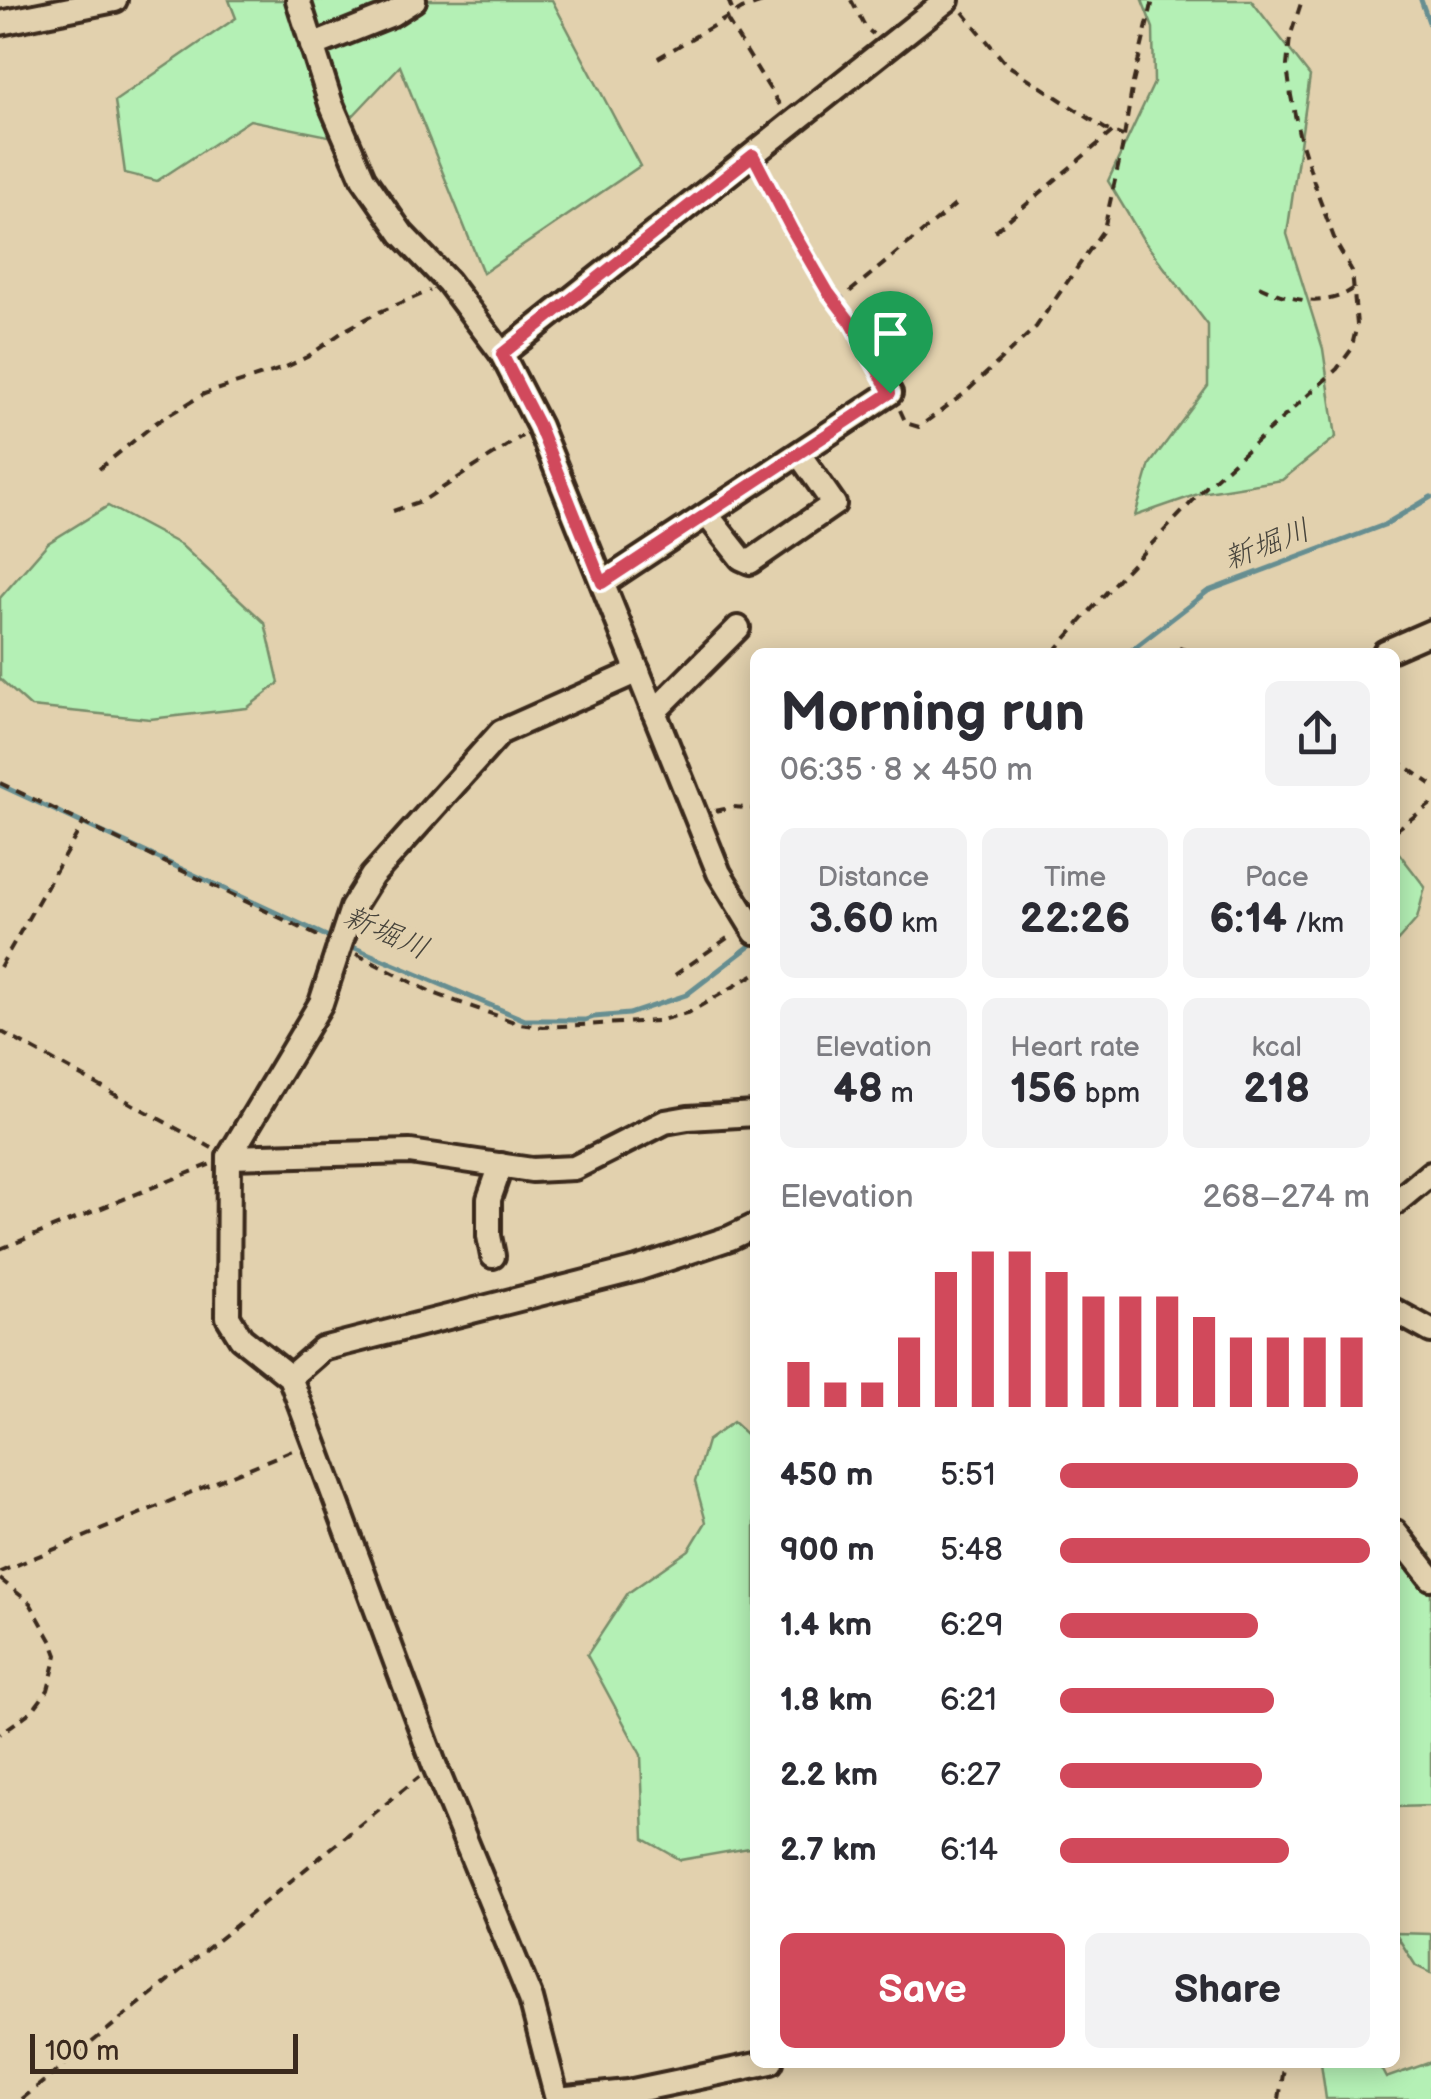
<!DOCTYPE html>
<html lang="en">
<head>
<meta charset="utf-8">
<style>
  body { margin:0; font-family:"Balsamiq Sans","Klee One",sans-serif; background:#f2f2f3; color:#2b2b33; height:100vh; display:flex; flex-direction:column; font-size:38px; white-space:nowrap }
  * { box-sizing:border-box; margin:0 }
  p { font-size:32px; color:#7c7c81 }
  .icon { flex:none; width:55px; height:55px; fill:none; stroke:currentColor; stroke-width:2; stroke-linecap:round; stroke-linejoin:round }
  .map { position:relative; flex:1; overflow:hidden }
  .panel { position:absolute; left:750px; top:648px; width:650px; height:1420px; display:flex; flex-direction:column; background:#fff; border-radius:15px; box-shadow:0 5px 25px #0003 }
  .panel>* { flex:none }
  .scale { position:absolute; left:30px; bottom:25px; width:268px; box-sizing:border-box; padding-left:10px; border:5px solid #3b2a1e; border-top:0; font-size:28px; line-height:35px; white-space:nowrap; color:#3b2a1e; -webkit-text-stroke:8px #e2d1ae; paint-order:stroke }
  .pin { position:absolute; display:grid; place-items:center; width:85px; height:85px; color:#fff; margin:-102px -42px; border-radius:50% 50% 50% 0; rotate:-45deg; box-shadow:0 0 10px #0007 }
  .pin .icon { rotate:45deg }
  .round { display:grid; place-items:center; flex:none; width:105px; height:105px; border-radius:15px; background:#f2f2f3 }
  .summary { display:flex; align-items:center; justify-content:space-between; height:170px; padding:0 30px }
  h1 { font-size:55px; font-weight:700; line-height:75px }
  .figures { display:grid; grid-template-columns:repeat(3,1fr); gap:15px; height:170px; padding:10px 30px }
  .figures div { display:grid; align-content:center; border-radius:15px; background:#f2f2f3; text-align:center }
  .figures b { font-size:42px; font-weight:700 }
  .figures small { font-size:28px; font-weight:400 }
  .figures p { font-size:28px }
  .chart { height:280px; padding:20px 30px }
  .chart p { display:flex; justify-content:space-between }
  .chart svg { width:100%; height:180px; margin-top:10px; stroke:#d1495b; stroke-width:6 }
  .action { display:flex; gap:20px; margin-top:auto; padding:20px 30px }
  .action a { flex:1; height:115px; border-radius:15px; background:#d1495b; color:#fff; font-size:40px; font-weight:700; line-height:115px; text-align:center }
  .action a+a { background:#f2f2f3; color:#2b2b33 }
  ul { padding:0 30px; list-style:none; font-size:32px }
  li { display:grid; grid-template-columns:160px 120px 1fr; align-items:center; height:75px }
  li i { height:25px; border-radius:12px; background:#d1495b }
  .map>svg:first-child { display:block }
  .green { fill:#b4f0b5; stroke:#788d6a; stroke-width:2.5 }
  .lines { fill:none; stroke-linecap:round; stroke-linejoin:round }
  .stream { stroke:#668e91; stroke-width:5 }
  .minor-casing { stroke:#3b2a1e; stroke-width:30 }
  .path { stroke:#3b2a1e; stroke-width:4; stroke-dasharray:10 8; stroke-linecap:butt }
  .minor { stroke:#e2d1ae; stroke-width:22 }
  .route-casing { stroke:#fff; stroke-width:20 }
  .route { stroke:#d1495b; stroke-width:12 }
  .labels { text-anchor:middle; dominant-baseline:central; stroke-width:9; stroke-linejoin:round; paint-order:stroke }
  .water-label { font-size:30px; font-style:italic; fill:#46433b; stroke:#e2d1ae }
</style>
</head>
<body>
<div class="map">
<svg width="1431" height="2099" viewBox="0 0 1431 2099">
  <rect width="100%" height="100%" fill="#e2d1ae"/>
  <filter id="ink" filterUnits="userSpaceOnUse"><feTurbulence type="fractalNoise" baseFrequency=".01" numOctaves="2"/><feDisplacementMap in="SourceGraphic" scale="20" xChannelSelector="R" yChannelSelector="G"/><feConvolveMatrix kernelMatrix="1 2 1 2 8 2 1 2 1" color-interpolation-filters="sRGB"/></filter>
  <g filter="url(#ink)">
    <g class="green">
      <polygon points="229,0 552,0 640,166 483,273 400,66 333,137 250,120 157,181 125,173 115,101 236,18"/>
      <polygon points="1142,0 1251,0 1310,76 1287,234 1323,349 1336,437 1282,480 1201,493 1135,516 1150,464 1208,386 1208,325 1144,241 1108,181 1154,83 1153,28"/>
      <polygon points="108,506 181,545 265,623 279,683 247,708 150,719 31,707 0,679 0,598 48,543"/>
      <polygon points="1395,848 1425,887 1417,919 1395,944"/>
      <polygon points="733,1422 755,1442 755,1847 681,1860 644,1839 641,1755 587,1655 628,1593 689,1550 706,1522 695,1482 707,1441"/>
      <polygon points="1431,1554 1431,1806 1395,1807 1395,1565"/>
      <polygon points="1395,1933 1431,1934 1431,1973 1416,1966"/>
      <polygon points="1431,2062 1431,2099 1326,2099 1321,2063 1378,2063 1386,2078"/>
    </g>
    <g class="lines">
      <g class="stream">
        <polyline points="1421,0 1431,28"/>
        <polyline points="1129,652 1208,591 1384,525 1431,497"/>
        <polyline points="0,785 333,939"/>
        <polyline points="348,945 525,1020 585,1020 594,1017 629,1014 686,995 755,942"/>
      </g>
      <g class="minor-casing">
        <g id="minor">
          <polyline points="298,0 331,104 363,178 402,234 448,282 502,354 539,426 719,873 755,932"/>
          <polyline points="0,23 115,0"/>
          <polyline points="312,46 392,14 414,0"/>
          <polyline points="502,354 947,0"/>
          <polyline points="707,515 741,558 750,562 834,504 799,454"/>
          <polyline points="603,583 890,393"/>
          <polyline points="1385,652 1431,632"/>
          <polyline points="654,712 738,628"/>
          <polyline points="229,1157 410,1152 532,1170 574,1168 665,1122 688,1118 755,1114"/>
          <polyline points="1395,1203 1431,1173"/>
          <polyline points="493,1256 489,1236 489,1199 501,1165"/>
          <polyline points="1395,1311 1431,1331"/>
          <polyline points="290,1377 322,1349 637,1269 730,1238 755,1226"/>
          <polyline points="1395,1532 1431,1578"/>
          <polyline points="557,2099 531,1999 434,1764 290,1377 241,1338 228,1317 229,1157 321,1003 352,908 372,876 501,732 638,671"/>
          <polyline points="557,2099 628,2092 771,2062"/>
        </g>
      </g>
      <g class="path">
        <polyline points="728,0 734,14"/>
        <polyline points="851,0 866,28 873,34"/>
        <polyline points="963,12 1006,64 1107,130 1123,136"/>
        <polyline points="727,20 781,107"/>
        <polyline points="658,58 742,9 769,0"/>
        <polyline points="762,173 792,230 828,292 852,324 881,376"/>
        <polyline points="995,231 1112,132"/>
        <path d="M1259 286C1288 300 1324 309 1353 289"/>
        <polyline points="836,303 960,201"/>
        <polyline points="900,410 906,423 919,427 965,393 1036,327 1104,229 1122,149 1133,83 1153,0"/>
        <polyline points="99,469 157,422 204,394 284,368 307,357 347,329 377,313 430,291"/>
        <polyline points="393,511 424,500 522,436"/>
        <polyline points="1179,648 1191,652"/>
        <polyline points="1054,652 1119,578 1206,487 1337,369 1351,350 1357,325 1352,271 1336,243 1319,198 1299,134 1291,96 1287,66 1290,37 1302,0"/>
        <polyline points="1395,759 1431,784"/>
        <polyline points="0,783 320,937"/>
        <polyline points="715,811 733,807 755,809"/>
        <polyline points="1395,831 1431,804"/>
        <polyline points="356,954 433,993 520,1024 543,1027 658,1021 690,1012 755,974"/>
        <polyline points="0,967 84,822"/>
        <polyline points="675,975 733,934"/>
        <polyline points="0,1031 212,1148"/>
        <polyline points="0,1249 211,1164"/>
        <polyline points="0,1572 295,1449"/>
        <polyline points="0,1579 30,1603 52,1642 57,1655 48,1690 33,1710 0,1734"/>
        <polyline points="22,2099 419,1777"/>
        <polyline points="1279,2099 1285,2062"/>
      </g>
      <use href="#minor" class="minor"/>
    </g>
  </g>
  <g class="lines" filter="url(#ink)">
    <g class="route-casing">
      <polygon id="route" points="753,155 792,230 828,292 852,324 890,393 602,583 539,426 502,354"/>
    </g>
    <use href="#route" class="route"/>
  </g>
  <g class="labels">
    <g class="water-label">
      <text transform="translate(1267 545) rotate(-21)">新堀川</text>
      <text transform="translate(386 933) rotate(24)">新堀川</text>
    </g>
  </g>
</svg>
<div class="scale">100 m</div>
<div class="pin" style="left:890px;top:393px;background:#1e9e55"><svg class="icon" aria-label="arrive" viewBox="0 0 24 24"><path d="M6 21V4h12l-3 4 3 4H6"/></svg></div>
<section class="panel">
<div class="summary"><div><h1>Morning run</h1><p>06:35 · 8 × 450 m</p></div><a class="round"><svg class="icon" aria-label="share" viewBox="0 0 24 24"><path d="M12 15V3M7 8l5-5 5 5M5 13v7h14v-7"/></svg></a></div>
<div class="figures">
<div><p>Distance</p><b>3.60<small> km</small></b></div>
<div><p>Time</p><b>22:26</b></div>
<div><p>Pace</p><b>6:14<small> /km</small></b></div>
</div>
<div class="figures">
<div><p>Elevation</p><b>48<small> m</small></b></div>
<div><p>Heart rate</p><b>156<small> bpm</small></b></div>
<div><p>kcal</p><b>218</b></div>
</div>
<div class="chart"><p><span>Elevation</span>268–274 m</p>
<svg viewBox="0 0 160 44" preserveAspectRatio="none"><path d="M5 44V33M15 44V38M25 44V38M35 44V27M45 44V11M55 44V6M65 44V6M75 44V11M85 44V17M95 44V17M105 44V17M115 44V22M125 44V27M135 44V27M145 44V27M155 44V27"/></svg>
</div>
<ul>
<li><b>450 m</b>5:51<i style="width:96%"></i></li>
<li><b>900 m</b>5:48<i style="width:100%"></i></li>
<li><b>1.4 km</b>6:29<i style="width:64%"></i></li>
<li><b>1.8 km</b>6:21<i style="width:69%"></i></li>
<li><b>2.2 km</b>6:27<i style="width:65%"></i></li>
<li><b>2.7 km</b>6:14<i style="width:74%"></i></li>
</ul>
<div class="action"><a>Save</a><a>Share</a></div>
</section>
</div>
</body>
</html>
